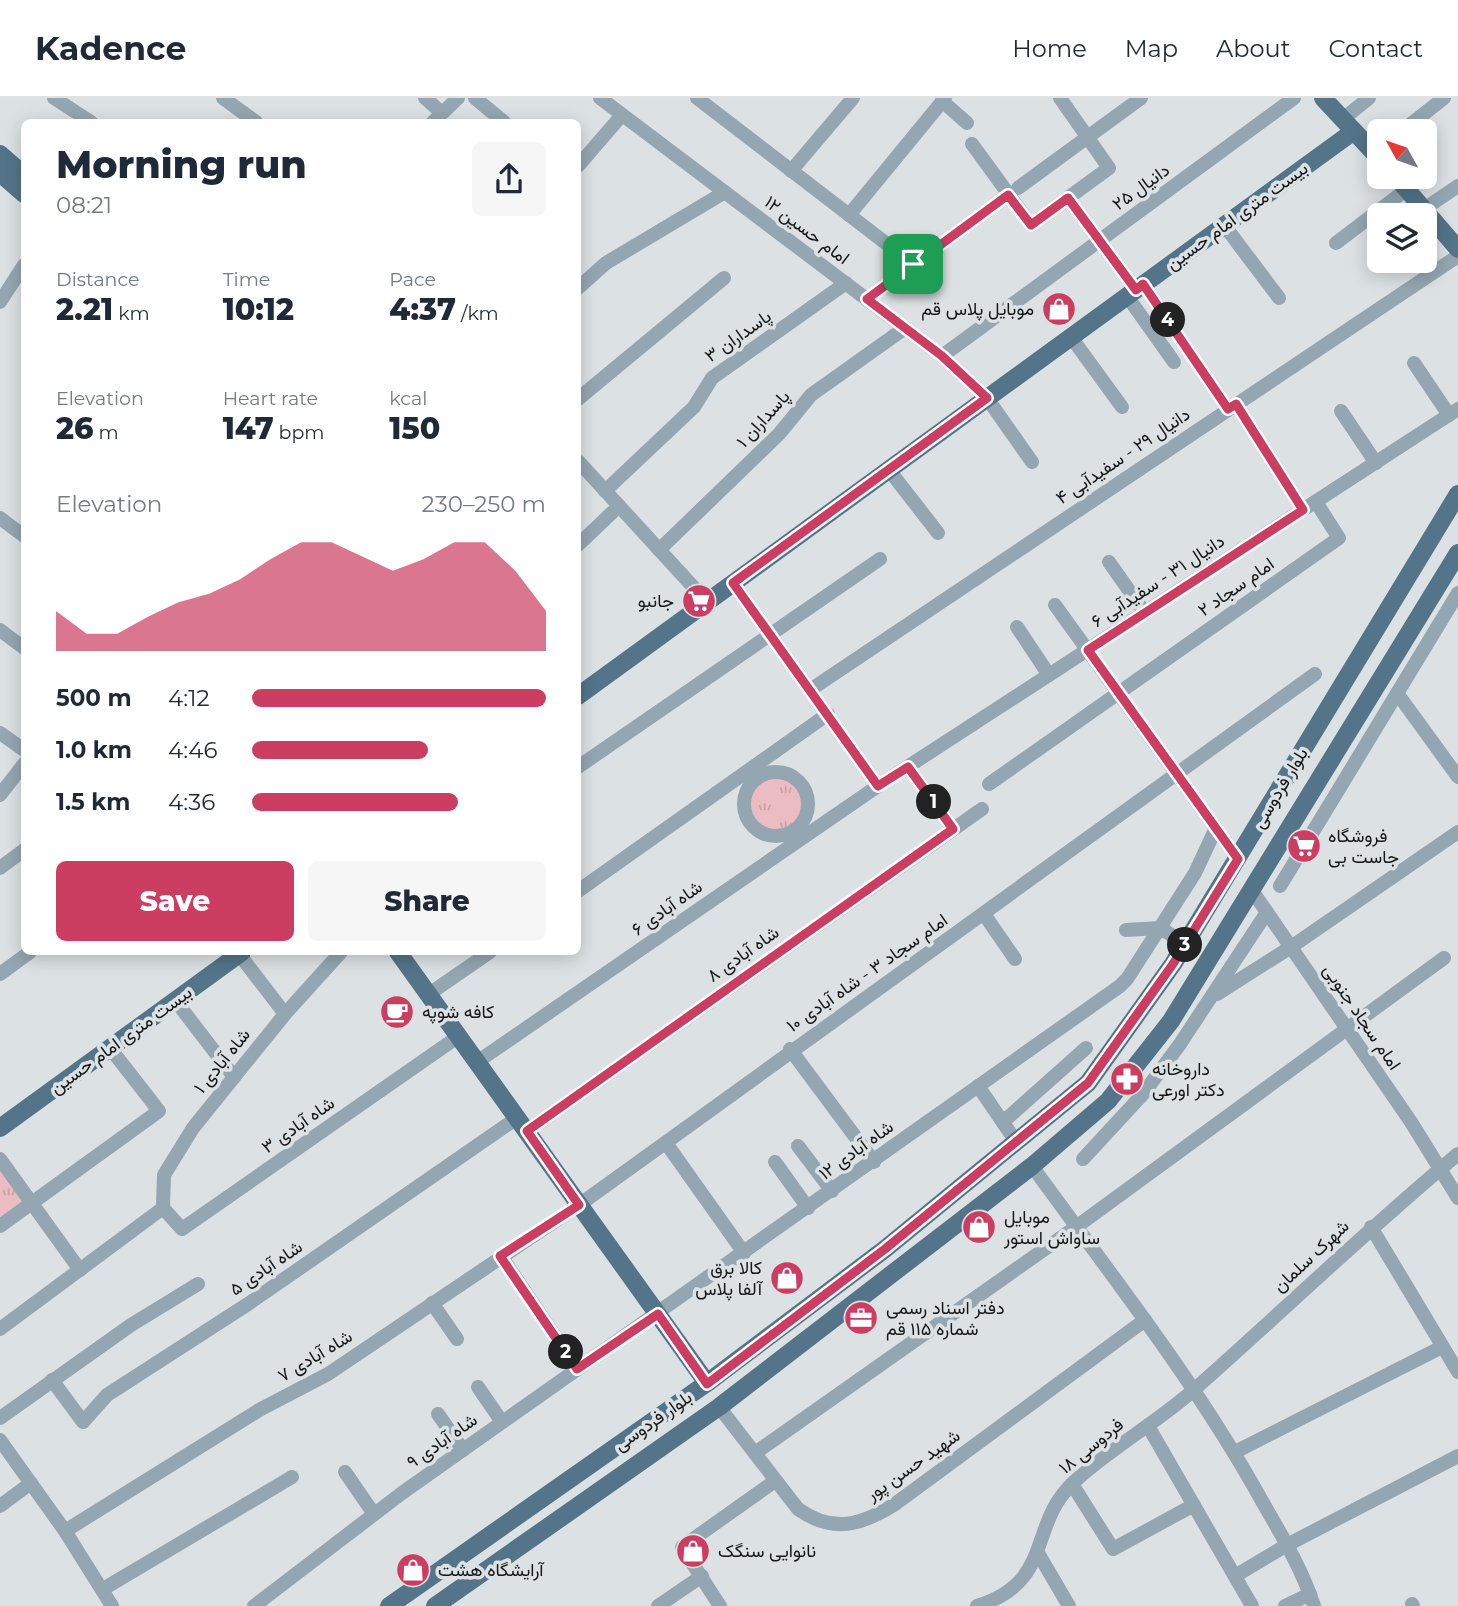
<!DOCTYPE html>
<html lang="en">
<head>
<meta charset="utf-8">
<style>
  body { margin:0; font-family:Montserrat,Vazirmatn,sans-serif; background:#f6f6f7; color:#1f2937; height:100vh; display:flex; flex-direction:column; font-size:26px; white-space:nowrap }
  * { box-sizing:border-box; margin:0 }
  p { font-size:23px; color:#747a83 }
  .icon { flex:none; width:38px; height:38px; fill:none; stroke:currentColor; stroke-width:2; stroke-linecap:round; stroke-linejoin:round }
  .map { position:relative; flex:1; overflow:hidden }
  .details { position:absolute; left:21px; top:21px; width:560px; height:836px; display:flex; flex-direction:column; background:#fff; border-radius:10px; box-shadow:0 4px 18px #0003 }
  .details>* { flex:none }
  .needle { width:46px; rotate:310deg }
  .buttons { position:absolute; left:1367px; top:21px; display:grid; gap:14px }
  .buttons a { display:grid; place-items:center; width:70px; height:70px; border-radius:10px; background:#fff; box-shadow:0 4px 18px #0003; font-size:35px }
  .pin { position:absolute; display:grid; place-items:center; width:60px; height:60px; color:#fff; margin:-30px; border-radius:14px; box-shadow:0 4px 10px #0006 }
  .km { position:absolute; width:35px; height:35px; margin:-18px; border-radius:50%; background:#222; color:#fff; font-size:19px; line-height:35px; text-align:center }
  .round { display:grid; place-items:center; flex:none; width:74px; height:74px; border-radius:10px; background:#f6f6f7 }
  .summary { display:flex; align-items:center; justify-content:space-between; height:119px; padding:0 35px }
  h1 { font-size:38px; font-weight:800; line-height:52px }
  .stats { display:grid; grid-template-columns:repeat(3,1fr); gap:10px; height:119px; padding:7px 35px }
  .stats div { display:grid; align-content:center }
  .stats b { font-size:30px; font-weight:800 }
  .stats small { font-size:19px; font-weight:400 }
  .stats p { font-size:19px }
  .chart { height:196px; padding:14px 35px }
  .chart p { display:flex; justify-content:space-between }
  .chart svg { width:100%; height:126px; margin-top:7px; fill:#cc3d62; opacity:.7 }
  .cta { display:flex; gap:14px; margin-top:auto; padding:14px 35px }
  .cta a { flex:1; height:80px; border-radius:10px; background:#cc3d62; color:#fff; font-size:28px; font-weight:800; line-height:80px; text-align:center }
  .cta a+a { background:#f6f6f7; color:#1f2937 }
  ul { padding:0 35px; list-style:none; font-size:23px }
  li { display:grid; grid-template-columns:112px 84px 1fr; align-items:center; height:52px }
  li i { height:18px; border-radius:9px; background:#cc3d62 }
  header { display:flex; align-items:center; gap:42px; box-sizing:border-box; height:98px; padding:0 35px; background:#fff; border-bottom:2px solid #e0e1e3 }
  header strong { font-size:33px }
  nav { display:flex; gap:38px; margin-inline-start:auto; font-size:24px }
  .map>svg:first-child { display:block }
  .park { fill:url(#park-tufts) }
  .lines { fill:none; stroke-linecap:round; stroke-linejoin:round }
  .minor { stroke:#94a6b1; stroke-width:14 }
  .major { stroke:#537489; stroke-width:18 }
  .route-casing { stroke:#fff; stroke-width:14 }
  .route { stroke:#cc3d62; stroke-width:9 }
  .labels { text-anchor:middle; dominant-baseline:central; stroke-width:7; stroke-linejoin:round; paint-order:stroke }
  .street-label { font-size:18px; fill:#131516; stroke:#dce1e4 }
  .poi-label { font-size:18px; fill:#131516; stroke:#dce1e4; text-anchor:start }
</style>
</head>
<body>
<header>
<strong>Kadence</strong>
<nav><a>Home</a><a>Map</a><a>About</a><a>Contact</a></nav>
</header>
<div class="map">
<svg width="1458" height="1508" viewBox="0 0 1458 1508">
  <defs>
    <pattern id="park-tufts" width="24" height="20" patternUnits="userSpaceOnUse" patternTransform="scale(1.75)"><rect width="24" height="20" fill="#ebbcc2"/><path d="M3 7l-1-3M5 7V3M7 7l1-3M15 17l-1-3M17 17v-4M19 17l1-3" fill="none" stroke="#c9a1a6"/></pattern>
  </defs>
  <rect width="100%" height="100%" fill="#dce1e4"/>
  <g class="park">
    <circle cx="775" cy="707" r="28"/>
    <polygon points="0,1061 31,1105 4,1125 0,1118"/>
  </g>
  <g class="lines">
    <g class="minor">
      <polyline points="54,0 91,24"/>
      <polyline points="223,0 256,24"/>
      <polyline points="425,0 441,14"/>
      <polyline points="475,0 504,24"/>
      <polyline points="600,0 942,258 987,300 1032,364"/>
      <polyline points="697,0 913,166"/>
      <polyline points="942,3 967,25"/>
      <polyline points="1343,21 1369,0"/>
      <polyline points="433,24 458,0"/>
      <polyline points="1402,33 1444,0"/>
      <polyline points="972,46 1031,127 1109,70 1060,0"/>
      <polyline points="578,68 622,17"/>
      <polyline points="791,73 853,0"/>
      <polyline points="1018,90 1141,0"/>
      <polyline points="1068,100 1136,192"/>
      <polyline points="1424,111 1458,88"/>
      <polyline points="849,117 945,0"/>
      <polyline points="1224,127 1279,200"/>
      <polyline points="1336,145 1407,91"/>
      <polyline points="1143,186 1228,311"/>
      <polyline points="578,190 606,165 725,94"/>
      <polyline points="1127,198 1174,264"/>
      <polyline points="867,201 1008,97"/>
      <polyline points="0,204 24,167"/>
      <polyline points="1071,239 1122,309"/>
      <polyline points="942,258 1294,0"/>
      <polyline points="1414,265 1449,317"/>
      <polyline points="578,301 724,180"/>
      <polyline points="1236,306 1303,412"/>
      <polyline points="1341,313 1376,365"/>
      <polyline points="578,363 707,504"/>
      <polyline points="889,372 938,435"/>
      <polyline points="605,393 694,309 712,280 846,185"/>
      <polyline points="0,420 24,438"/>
      <polyline points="578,447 619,408"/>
      <polyline points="659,452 779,336 811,297 905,230"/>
      <polyline points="1109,464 1145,515"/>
      <polyline points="733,485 878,688"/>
      <polyline points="1055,507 1238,761"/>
      <polyline points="1017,529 1049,577"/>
      <polyline points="0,532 24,550"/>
      <polyline points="810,592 1458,158"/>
      <polyline points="1397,595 1458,679"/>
      <polyline points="0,635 24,652"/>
      <polyline points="578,669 880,461"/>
      <polyline points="908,669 953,731"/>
      <circle cx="776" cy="706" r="32"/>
      <polyline points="989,686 1339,440 1316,404"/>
      <polyline points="0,697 24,666"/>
      <polyline points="0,770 24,752"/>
      <polyline points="1280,788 1458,495"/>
      <polyline points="1251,791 1411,1024 1458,1100"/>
      <polyline points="578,793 828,616"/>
      <polyline points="984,816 1015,861"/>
      <polyline points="1126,832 1160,830 1186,846"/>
      <polyline points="239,856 285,916"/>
      <polyline points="0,876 30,854"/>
      <polyline points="429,896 490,854"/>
      <polyline points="1217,896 1291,849 1458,734"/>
      <polyline points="175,902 234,979"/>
      <polyline points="790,951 874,1064"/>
      <polyline points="477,964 878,688 1458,311"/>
      <polyline points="978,988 1017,1045"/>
      <polyline points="1003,1024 1086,950"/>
      <polyline points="527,1033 982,711"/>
      <polyline points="666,1045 744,1155"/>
      <polyline points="798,1048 832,1093"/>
      <polyline points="0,1061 80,1172"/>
      <polyline points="1083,1061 1143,996 1180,946 1267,814"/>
      <polyline points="775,1064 808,1110"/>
      <path d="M1032 1068C1111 1177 1196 1284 1262 1403 1281 1436 1302 1471 1314 1508"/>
      <polyline points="163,1110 182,1131 459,938"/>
      <polyline points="163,1110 164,1077 193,1030 285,916 341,854"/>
      <polyline points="0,1128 159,1013 110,950"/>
      <polyline points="1371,1129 1458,1274"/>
      <polyline points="501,1158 577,1271"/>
      <polyline points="432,1205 457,1241"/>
      <polyline points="0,1231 163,1110"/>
      <polyline points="52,1282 83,1324 107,1297 248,1206 517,1020"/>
      <polyline points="478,1289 502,1324"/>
      <path d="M719 1309 798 1411C833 1436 862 1427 895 1406L1145 1222"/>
      <polyline points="438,1316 463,1352"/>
      <polyline points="0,1320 131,1227 198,1186"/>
      <polyline points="1148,1328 1252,1508"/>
      <polyline points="0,1342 65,1433 112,1508"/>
      <polyline points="1235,1354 1442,1249"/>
      <polyline points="755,1355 1076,1129 1444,860"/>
      <polyline points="345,1374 374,1416"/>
      <polyline points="1072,1386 1113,1451 1194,1407"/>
      <polyline points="0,1408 31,1385"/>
      <polyline points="65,1433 261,1311 328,1276 579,1107 1315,576"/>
      <polyline points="1038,1455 1069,1508"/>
      <polyline points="1235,1478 1287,1447 1458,1358"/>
      <polyline points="103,1491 292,1379"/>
      <polyline points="1412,1506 1413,1508"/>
      <polyline points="254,1508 402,1395 1120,888 1127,881 1195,775 1216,730"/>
      <polyline points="658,1508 702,1478"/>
      <polyline points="720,1508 682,1449 775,1383"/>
      <path d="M977 1508C1055 1484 1027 1427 1074 1384 1112 1349 1158 1324 1196 1290 1284 1212 1368 1131 1458 1056"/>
      <polyline points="1285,1508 1310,1496"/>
    </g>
    <g class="major">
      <polyline points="1323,0 1379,60"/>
      <polyline points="0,56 24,77"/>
      <polyline points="0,75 24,96"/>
      <polyline points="1396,79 1458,151"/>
      <polyline points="578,598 1354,33"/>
      <polyline points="398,854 707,1285"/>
      <polyline points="0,1030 242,854"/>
      <polyline points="389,1508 707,1285 885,1151 1088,985 1173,866 1458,396"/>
      <polyline points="435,1508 719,1309 1032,1068 1108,1003 1171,923 1458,455"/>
    </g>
  </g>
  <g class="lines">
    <g class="route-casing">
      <polygon id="route" points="1008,97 1031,127 1068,100 1136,192 1143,186 1228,311 1236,306 1303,412 1088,552 1238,761 1173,866 1088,985 885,1151 707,1286 658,1216 577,1271 500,1158 579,1107 527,1033 953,731 908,669 878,688 733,485 987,300 942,258 867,201"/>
    </g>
    <use href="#route" class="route"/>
  </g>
  <defs>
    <g id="shop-disc" transform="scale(1.75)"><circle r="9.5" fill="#cc3d62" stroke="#dce1e4"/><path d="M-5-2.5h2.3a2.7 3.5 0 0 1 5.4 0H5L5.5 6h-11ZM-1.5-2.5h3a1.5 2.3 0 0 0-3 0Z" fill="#fff"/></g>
    <g id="supermarket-disc" transform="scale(1.75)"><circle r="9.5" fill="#cc3d62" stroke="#dce1e4"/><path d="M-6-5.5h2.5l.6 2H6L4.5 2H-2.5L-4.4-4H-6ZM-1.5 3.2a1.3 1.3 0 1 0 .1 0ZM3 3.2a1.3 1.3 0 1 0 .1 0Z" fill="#fff"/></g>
    <g id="cafe-disc" transform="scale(1.75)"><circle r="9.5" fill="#cc3d62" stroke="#dce1e4"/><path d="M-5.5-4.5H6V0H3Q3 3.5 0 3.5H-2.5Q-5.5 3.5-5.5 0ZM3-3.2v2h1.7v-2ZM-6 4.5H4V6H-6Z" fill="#fff"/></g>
    <g id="pharmacy-disc" transform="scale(1.75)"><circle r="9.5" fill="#cc3d62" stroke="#dce1e4"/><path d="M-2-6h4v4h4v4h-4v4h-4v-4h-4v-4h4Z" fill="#fff"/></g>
    <g id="office-disc" transform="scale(1.75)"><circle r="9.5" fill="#cc3d62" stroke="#dce1e4"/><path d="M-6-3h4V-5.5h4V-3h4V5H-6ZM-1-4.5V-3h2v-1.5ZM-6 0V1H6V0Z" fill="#fff"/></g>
  </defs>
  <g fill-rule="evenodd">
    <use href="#shop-disc" x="1059" y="211"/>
    <use href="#supermarket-disc" x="699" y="503"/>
    <use href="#supermarket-disc" x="1304" y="748"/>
    <use href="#cafe-disc" x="397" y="914"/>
    <use href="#pharmacy-disc" x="1127" y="981"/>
    <use href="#shop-disc" x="979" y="1129"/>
    <use href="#shop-disc" x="787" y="1180"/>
    <use href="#office-disc" x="861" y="1220"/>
    <use href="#shop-disc" x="693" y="1453"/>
    <use href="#shop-disc" x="413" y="1472"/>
  </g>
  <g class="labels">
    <g class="street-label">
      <text transform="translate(1141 89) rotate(-36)">دانیال ۲۵</text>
      <text transform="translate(1237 118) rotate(-36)">بیست متری امام حسین</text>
      <text transform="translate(807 132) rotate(37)">امام حسین ۱۲</text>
      <text transform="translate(738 238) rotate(-35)">پاسداران ۳</text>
      <text transform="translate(763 321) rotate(-48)">پاسداران ۱</text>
      <text transform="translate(1123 358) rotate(-34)">دانیال ۲۹ - سفیدآبی ۴</text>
      <text transform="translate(1158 483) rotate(-33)">دانیال ۳۱ - سفیدآبی ۶</text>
      <text transform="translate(1236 489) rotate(-35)">امام سجاد ۲</text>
      <text transform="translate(1280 690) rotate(-59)">بلوار فردوسی</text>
      <text transform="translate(667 810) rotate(-35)">شاه آبادی ۶</text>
      <text transform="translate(743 856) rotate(-35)">شاه آبادی ۸</text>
      <text transform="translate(867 875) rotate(-35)">امام سجاد ۳ - شاه آبادی ۱۰</text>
      <text transform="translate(1362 919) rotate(56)">امام سجاد جنوبی</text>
      <text transform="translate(121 942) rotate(-36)">بیست متری امام حسین</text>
      <text transform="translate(222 963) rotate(-51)">شاه آبادی ۱</text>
      <text transform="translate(298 1027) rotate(-35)">شاه آبادی ۳</text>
      <text transform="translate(856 1052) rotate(-36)">شاه آبادی ۱۲</text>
      <text transform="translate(1311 1158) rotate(-43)">شهرک سلمان</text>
      <text transform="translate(266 1170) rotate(-34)">شاه آبادی ۵</text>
      <text transform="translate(315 1258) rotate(-31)">شاه آبادی ۷</text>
      <text transform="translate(653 1323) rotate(-35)">بلوار فردوسی</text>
      <text transform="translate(442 1343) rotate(-35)">شاه آبادی ۹</text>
      <text transform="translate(1091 1348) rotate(-39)">فردوسی ۱۸</text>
      <text transform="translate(913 1367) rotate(-35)">شهید حسن پور</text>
    </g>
    <g class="poi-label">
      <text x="1034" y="211" text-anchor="end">موبایل پلاس قم</text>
      <text x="674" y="503" text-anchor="end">جانبو</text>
      <text x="1328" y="738">فروشگاه<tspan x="1328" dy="21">جاست بی</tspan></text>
      <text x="422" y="914">کافه شوپه</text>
      <text x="1152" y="971">داروخانه<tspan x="1152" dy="21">دکتر اورعی</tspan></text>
      <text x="1004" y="1119">موبایل<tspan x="1004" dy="21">ساواش استور</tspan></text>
      <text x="762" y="1170" text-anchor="end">کالا برق<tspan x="762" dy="21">آلفا پلاس</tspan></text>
      <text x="886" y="1210">دفتر اسناد رسمی<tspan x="886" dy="21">شماره ۱۱۵ قم</tspan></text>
      <text x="718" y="1453">نانوایی سنگک</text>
      <text x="438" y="1472">آرایشگاه هشت</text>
    </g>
  </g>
</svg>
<div class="buttons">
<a><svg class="needle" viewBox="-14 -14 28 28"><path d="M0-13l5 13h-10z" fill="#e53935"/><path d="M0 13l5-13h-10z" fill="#747a83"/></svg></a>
<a><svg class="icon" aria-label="layers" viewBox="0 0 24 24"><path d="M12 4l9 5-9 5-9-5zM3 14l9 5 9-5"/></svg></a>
</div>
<div class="pin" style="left:913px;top:166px;background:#1e9e55"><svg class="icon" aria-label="arrive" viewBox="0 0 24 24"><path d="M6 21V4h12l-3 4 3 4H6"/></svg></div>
<b class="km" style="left:934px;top:704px">1</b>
<b class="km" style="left:566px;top:1254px">2</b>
<b class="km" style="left:1185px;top:847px">3</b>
<b class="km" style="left:1168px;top:222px">4</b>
<section class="details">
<div class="summary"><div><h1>Morning run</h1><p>08:21</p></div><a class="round"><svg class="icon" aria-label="share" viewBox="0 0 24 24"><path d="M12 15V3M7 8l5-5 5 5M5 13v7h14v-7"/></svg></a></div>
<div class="stats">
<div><p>Distance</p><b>2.21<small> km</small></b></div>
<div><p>Time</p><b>10:12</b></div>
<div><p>Pace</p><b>4:37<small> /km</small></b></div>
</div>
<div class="stats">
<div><p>Elevation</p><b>26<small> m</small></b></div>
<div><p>Heart rate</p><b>147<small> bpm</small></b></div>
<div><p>kcal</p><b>150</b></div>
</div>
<div class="chart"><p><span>Elevation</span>230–250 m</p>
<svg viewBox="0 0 160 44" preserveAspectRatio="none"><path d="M0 44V30L10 38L20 38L30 32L40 27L50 24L60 19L70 12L80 6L90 6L100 11L110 16L120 12L130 6L140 6L150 16L160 30V44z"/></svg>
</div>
<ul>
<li><b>500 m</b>4:12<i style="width:100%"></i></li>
<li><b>1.0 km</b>4:46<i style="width:60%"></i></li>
<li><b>1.5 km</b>4:36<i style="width:70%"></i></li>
</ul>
<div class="cta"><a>Save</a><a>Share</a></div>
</section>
</div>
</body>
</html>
